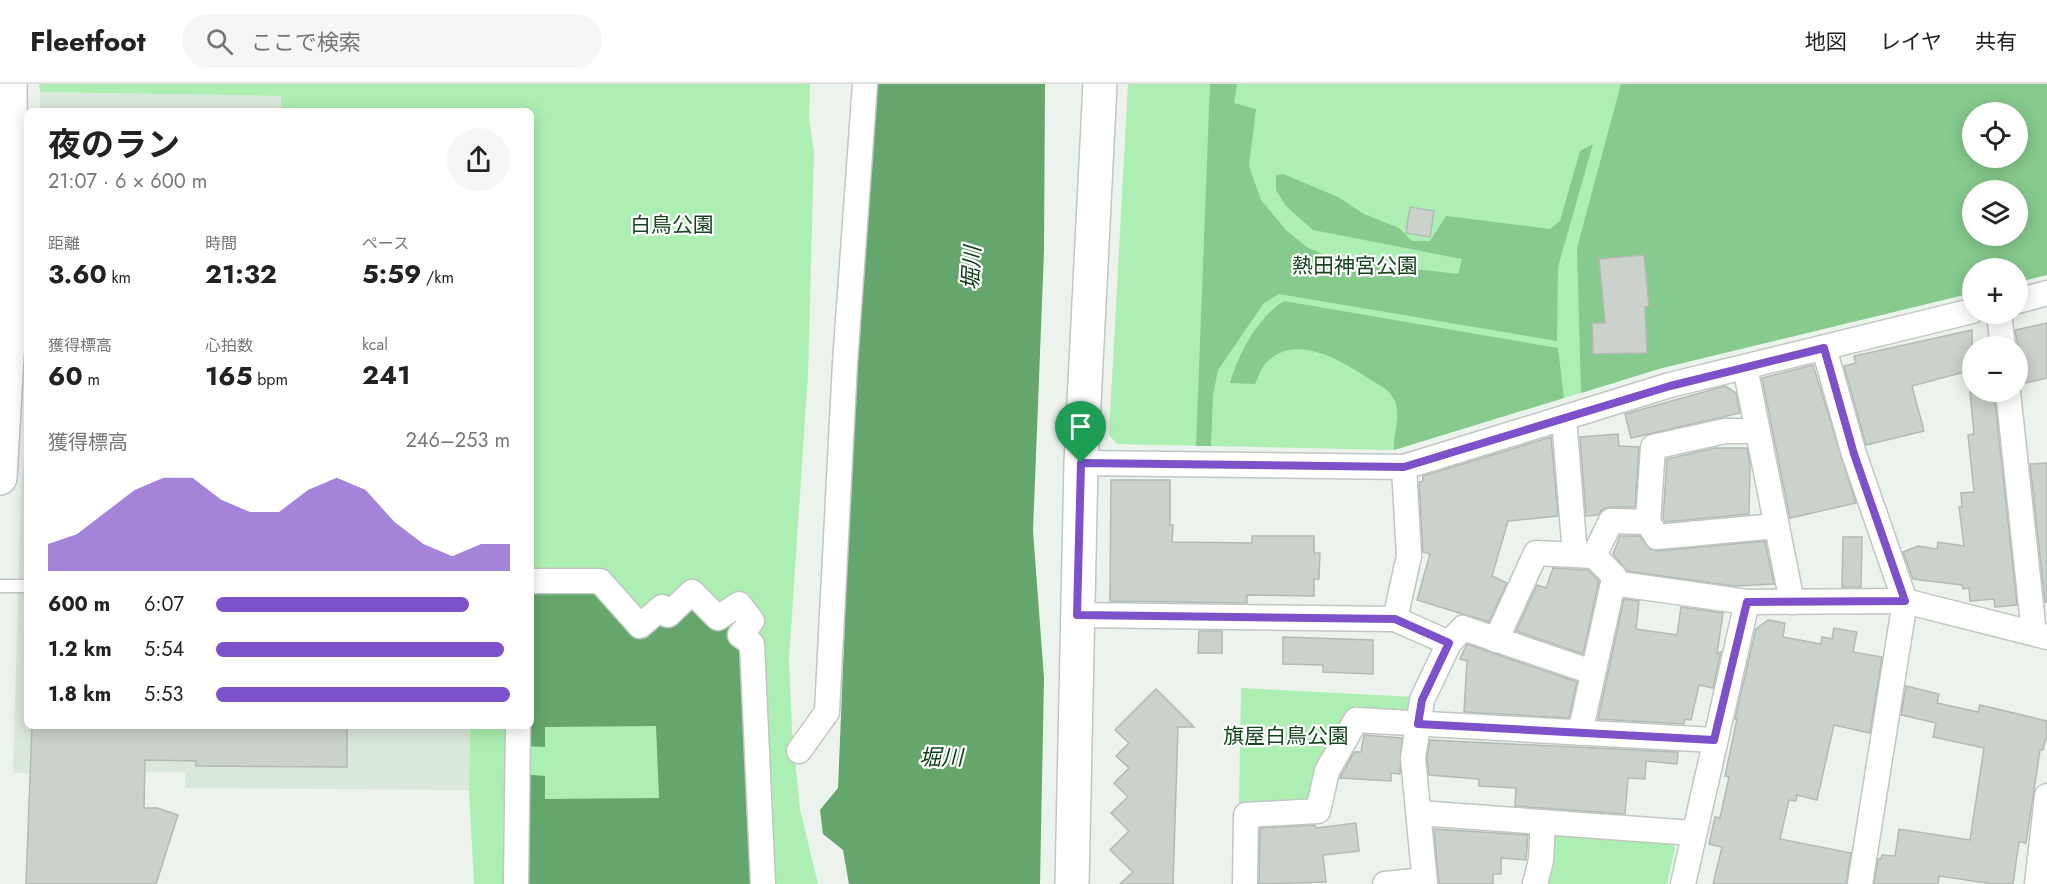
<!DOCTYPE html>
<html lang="ja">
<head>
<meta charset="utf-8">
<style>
  body { margin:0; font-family:Jost,"Noto Sans JP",sans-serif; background:#f6f6f6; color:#222; height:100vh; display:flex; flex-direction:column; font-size:22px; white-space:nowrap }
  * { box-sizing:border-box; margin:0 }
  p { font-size:20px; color:#767676 }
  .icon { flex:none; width:33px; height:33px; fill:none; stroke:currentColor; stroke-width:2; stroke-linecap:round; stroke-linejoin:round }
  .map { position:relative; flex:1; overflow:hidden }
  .drawer { position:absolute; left:24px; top:24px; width:510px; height:621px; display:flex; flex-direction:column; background:#fff; border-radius:9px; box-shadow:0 3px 15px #0003 }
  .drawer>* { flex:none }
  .fabs { position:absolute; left:1962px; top:18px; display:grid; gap:12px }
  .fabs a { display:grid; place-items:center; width:66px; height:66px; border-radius:50%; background:#fff; box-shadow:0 3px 15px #0003; font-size:30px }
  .pin { position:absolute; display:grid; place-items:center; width:51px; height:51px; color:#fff; margin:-62px -26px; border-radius:50% 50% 50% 0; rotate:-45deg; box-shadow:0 0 6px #0007 }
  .pin .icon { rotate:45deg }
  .round { display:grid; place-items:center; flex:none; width:63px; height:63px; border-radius:32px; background:#f6f6f6 }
  .headline { display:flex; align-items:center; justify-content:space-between; height:102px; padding:0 24px }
  h1 { font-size:33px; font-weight:700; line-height:45px }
  .metrics { display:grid; grid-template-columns:repeat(3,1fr); gap:9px; height:102px; padding:6px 24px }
  .metrics div { display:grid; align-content:center }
  .metrics b { font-size:26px; font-weight:700 }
  .metrics small { font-size:16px; font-weight:400 }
  .metrics p { font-size:16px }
  .chart { height:168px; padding:12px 24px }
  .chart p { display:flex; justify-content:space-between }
  .chart svg { width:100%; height:108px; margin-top:6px; fill:#7d51ca; opacity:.7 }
  ul { padding:0 24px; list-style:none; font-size:20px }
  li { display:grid; grid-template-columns:96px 72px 1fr; align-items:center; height:45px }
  li i { height:15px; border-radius:8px; background:#7d51ca }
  header { display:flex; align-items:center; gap:36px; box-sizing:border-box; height:84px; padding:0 30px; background:#fff; border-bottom:2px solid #e0e0e0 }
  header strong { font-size:28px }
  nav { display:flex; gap:33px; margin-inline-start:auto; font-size:21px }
  .search { width:420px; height:54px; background:#f6f6f6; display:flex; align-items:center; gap:15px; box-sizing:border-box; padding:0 21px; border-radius:33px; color:#767676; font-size:22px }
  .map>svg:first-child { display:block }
  .built { fill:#dae7db }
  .green { fill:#adeeb3; fill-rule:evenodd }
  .forest { fill:#86ca8d; fill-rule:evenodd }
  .water { fill:#64a66b }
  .building { fill:#cbd1cb; stroke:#b3b9b3; stroke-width:1.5 }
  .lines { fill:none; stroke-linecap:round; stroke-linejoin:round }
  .lane-casing { stroke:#c0c7c1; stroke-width:15 }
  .street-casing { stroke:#c0c7c1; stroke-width:27 }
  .secondary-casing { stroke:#c0c7c1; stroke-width:36 }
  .lane { stroke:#fff; stroke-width:12 }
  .street { stroke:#fff; stroke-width:24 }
  .secondary { stroke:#fff; stroke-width:33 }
  .route-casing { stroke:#fff; stroke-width:12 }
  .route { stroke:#7d51ca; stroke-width:8 }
  .labels { text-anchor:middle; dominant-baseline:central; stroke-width:4.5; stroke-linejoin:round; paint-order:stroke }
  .park-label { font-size:21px; fill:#16461e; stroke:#fff }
  .water-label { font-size:22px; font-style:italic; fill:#0b3d16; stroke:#fff }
</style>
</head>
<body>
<header>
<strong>Fleetfoot</strong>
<div class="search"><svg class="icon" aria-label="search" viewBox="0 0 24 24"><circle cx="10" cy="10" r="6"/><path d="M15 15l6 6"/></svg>ここで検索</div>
<nav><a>地図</a><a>レイヤ</a><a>共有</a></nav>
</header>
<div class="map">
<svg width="2047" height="800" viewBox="0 0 2047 800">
  <rect width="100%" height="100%" fill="#ecf2ec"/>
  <g class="built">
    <polygon points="40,8 479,15 479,27 40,27"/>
    <polygon points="27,338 27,642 470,642 469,706 185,704 185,688 13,689 21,409"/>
  </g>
  <g class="green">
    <polygon points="39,0 810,0 809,35 814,67 808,290 789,576 792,645 800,725 818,800 474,800 469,706 470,642 531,642 531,27 281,27 281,12 40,8"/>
    <path d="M1128 0H2047V191L2018 198V184H1972V209L1662 284 1394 366 1117 360 1109 351ZM1972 28H2018V74H1972ZM1972 106H2018V152H1972Z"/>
    <polygon points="1241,604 1414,613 1403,630 1353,628 1307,719 1239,723"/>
    <polygon points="1559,746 1670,756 1675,764 1667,800 1543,800 1550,753"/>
  </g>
  <g class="forest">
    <polygon points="1210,0 1237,0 1234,19 1256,25 1249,82 1261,116 1287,147 1308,164 1338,176 1458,190 1462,175 1313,146 1286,122 1276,106 1276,91 1283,90 1338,113 1364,130 1399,144 1412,157 1430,157 1446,132 1550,145 1560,137 1580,67 1593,60 1558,183 1557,257 1279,210 1264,219 1218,286 1213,311 1211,362 1196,362"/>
    <path d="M1621 0H2047V191L2018 198V184H1972V209L1662 284 1581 309 1577 164ZM1972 28H2018V74H1972ZM1972 106H2018V152H1972Z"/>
    <path d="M1284 217 1558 264 1564 314 1394 366C1393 348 1403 328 1392 312 1388 304 1373 298 1366 293 1339 275 1294 249 1266 279 1261 284 1258 294 1255 300L1230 299C1239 269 1257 234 1284 217Z"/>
  </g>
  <g class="water">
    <polygon points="871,0 1045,0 1044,167 1033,447 1044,594 1040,800 849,800 843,766 823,750 820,726 838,704 860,175"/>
    <polygon points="531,501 597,502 640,549 694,514 737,526 748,563 758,800 520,800 521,690 545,692 545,715 659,714 656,642 545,643 545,663 522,662 522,642 531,642"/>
  </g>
  <g class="building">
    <polygon points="1410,123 1434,127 1430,153 1406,149"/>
    <polygon points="1644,171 1649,222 1645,223 1647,269 1593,270 1592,239 1605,239 1599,175"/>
    <polygon points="2047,239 2047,294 2025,299 2015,246"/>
    <polygon points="1972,246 1972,286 1912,302 1924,347 1866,361 1844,282 1856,279 1854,272"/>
    <polygon points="1813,281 1856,419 1790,434 1762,294"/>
    <polygon points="1725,302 1736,309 1740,329 1631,354 1625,330"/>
    <polygon points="1970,308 1994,308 2017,521 1995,523 1994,515 1970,517 1969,504 1963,505 1962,501 1913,495 1903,468 1918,462 1937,465 1938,458 1964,462 1959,423 1962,423 1961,409 1974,408 1968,351 1974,350"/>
    <polygon points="1618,350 1619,362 1639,363 1635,423 1611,423 1603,425 1598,431 1586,432 1580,353"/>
    <polygon points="1551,353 1558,432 1508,437 1492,492 1507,499 1489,538 1417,516 1430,470 1423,468 1419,398 1423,397 1423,392"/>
    <polygon points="1715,364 1747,364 1750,380 1749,430 1665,438 1663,434 1667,375"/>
    <polygon points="2047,379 2047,518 2045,518 2030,380"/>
    <polygon points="1111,396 1170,396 1170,441 1173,441 1172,458 1252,459 1252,452 1314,452 1314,469 1320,469 1319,495 1314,495 1314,512 1247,511 1247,519 1110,517"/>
    <polygon points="1620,452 1640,452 1650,465 1658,467 1765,457 1774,500 1734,502 1627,487 1613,470"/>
    <polygon points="1843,453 1862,453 1861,503 1842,503"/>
    <polygon points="1553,484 1588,486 1599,497 1583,570 1516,547 1537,501 1546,504"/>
    <polygon points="1624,515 1639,517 1636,545 1677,551 1681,523 1723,529 1717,570 1721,568 1713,604 1699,601 1691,636 1685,635 1684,640 1598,635"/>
    <polygon points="1768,536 1785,539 1783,553 1821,560 1822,553 1832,555 1834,544 1857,548 1853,568 1882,573 1870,649 1834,641 1817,716 1797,711 1796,717 1789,716 1780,755 1851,769 1846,800 1713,800 1722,763 1709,760 1715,733 1720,734 1729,693 1725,692 1737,635 1735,635 1756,545"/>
    <polygon points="1199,547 1222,547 1222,569 1198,569"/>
    <polygon points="1283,553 1373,556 1373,590 1323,588 1323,581 1283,580"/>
    <polygon points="1467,560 1577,598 1569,634 1464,628 1467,577 1460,575"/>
    <polygon points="1906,602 1939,610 1937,619 1978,628 1980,621 2047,637 2047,650 2043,666 2040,666 2026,759 2019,758 2013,800 1994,800 1939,792 1938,800 1874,800 1878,775 1881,775 1882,771 1895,772 1899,745 1970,756 1984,664 1933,653 1936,639 1901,631"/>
    <polygon points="1156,605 1194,643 1178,643 1173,800 1120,800 1133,788 1110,766 1129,747 1111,729 1128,713 1114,699 1129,684 1116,672 1129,659 1115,646"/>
    <polygon points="32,642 347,642 347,683 196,682 196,677 145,676 144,724 157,724 178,731 156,800 26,800"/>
    <polygon points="1364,651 1402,654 1400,690 1391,689 1391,697 1340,694 1354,668 1361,668"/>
    <polygon points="1430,656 1678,668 1677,680 1646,677 1645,695 1628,694 1625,730 1515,722 1516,704 1479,702 1479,695 1429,691 1427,674"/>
    <polygon points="1356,739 1359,767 1323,771 1326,798 1259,800 1260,744 1315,741 1316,744"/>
    <polygon points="1434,745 1528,751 1526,776 1501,774 1501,790 1493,790 1493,800 1439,800"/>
  </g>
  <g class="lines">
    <g class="lane-casing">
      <polyline id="lane" points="0,502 27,502"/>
    </g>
    <g class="street-casing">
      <g id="street">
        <polyline points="2018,217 2047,209"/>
        <polyline points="1999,230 2003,262"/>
        <polyline points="1824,264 1854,370 1905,517 1860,800"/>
        <polyline points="1745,283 1792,518"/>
        <polyline points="2008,308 2034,549"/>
        <polyline points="1564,334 1575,471"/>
        <polyline points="1081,379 1404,383 1670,301 1972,227"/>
        <polyline points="1648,438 1657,453 1776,442"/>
        <polyline points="1594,472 1614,492 1613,499 1747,518 1905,517 2047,553"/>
        <polyline points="531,497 600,497 640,542 662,523 668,531 692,508 718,534 739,520 752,537 740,551 752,560 763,800"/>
        <polyline points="1077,531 1395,535 1449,559 1422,616 1413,674 1425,800"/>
        <polyline points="1395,535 1409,472 1404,383"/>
        <polyline points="1496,556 1536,469 1594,472 1611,437 1648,438 1653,363 1725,347 1757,347"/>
        <polyline points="1449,559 1463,544 1592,588"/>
        <polyline points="1580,649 1613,499"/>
        <polyline points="799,667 827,628 845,279 865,0"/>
        <polyline points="1419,729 1693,749"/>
        <polyline points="516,800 518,642"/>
        <polyline points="1245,800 1246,731 1318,727 1327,687 1356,636 1714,656"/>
        <polyline points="1385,800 1424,796"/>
        <polyline points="1535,800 1541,776 1543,738"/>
        <polyline points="1683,800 1747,518"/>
        <polyline points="2037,800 2047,712"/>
      </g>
    </g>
    <g class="secondary-casing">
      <g id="secondary">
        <polyline points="0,394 11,204 10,0"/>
        <polyline points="1072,800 1081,379 1100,0"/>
      </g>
    </g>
    <use href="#lane" class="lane"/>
    <use href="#street" class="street"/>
    <use href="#secondary" class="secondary"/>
  </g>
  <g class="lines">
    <g class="route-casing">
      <polygon id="route" points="1824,264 1854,370 1905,517 1747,518 1714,656 1418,640 1422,616 1449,559 1395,535 1077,531 1081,379 1404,383 1670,302"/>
    </g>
    <use href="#route" class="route"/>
  </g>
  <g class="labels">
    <g class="park-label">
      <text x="672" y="141">白鳥公園</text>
      <text x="1355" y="182">熱田神宮公園</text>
      <text x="1286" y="652">旗屋白鳥公園</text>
    </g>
    <g class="water-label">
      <text transform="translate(971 184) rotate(-87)">堀川</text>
      <text x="941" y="673">堀川</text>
    </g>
  </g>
</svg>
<div class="fabs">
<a><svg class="icon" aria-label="locate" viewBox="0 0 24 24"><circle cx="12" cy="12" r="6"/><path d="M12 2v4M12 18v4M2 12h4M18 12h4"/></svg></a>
<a><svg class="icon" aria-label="layers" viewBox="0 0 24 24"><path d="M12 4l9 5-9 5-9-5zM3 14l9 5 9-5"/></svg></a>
<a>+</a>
<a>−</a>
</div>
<div class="pin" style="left:1081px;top:379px;background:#1e9e55"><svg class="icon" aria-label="arrive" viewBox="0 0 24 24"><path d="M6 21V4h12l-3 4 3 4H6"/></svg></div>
<section class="drawer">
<div class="headline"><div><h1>夜のラン</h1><p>21:07 · 6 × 600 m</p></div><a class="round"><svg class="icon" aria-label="share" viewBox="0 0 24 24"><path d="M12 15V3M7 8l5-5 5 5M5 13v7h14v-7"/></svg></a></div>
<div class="metrics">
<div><p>距離</p><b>3.60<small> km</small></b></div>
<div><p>時間</p><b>21:32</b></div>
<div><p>ペース</p><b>5:59<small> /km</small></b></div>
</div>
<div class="metrics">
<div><p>獲得標高</p><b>60<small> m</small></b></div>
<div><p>心拍数</p><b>165<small> bpm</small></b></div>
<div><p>kcal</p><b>241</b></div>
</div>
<div class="chart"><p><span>獲得標高</span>246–253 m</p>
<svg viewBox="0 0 160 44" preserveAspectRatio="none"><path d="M0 44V33L10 29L20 20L30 11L40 6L50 6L60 15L70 20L80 20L90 11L100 6L110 11L120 24L130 33L140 38L150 33L160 33V44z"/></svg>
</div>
<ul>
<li><b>600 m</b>6:07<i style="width:86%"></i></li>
<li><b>1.2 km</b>5:54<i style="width:98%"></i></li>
<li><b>1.8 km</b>5:53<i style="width:100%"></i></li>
</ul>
</section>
</div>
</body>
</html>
